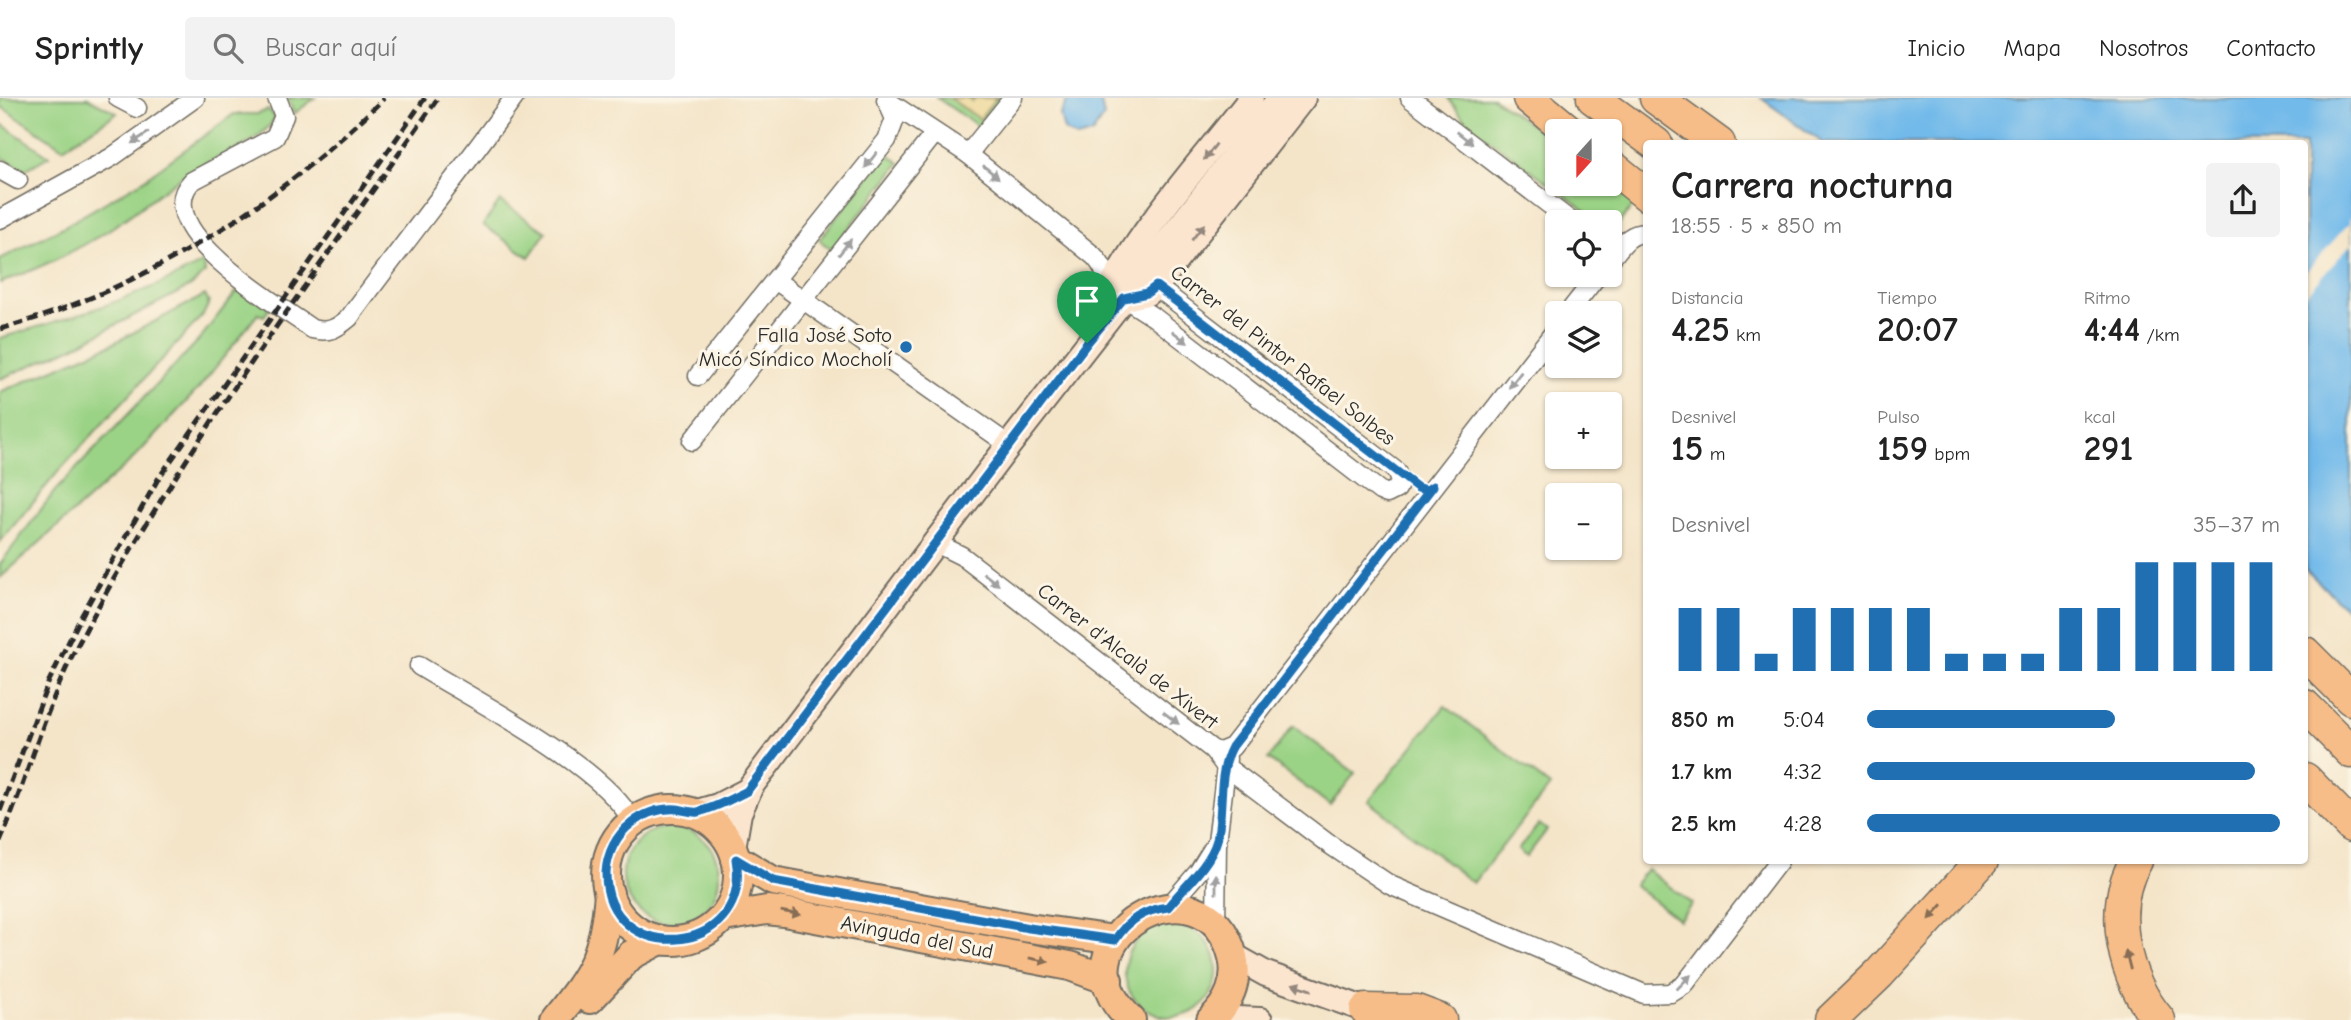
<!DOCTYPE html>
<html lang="es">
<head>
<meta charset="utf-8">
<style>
  body { margin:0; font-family:"Comic Neue",sans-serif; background:#f2f2f2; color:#222; height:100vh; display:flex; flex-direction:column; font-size:26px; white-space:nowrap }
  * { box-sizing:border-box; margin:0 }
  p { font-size:23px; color:#767676 }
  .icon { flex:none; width:38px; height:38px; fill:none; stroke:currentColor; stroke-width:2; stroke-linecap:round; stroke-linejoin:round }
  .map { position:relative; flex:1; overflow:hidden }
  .drawer { position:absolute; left:1643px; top:42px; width:665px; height:724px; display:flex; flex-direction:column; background:#fff; border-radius:7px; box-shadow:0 2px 5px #0004 }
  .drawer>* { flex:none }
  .needle { width:46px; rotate:201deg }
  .fabs { position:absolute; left:1545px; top:21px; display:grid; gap:14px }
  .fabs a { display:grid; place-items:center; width:77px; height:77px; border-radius:7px; background:#fff; box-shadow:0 2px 5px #0004; font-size:35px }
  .pin { position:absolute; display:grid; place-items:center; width:60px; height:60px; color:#fff; margin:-72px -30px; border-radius:50% 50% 50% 0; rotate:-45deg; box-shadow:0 0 7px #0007 }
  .pin .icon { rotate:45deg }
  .round { display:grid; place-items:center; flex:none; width:74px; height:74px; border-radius:7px; background:#f2f2f2 }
  .summary { display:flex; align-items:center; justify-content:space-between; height:119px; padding:0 28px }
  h1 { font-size:38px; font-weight:700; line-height:52px }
  .stats { display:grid; grid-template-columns:repeat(3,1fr); gap:10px; height:119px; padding:7px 28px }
  .stats div { display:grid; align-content:center }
  .stats b { font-size:35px; font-weight:700 }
  .stats small { font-size:19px; font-weight:400 }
  .stats p { font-size:19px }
  .chart { height:196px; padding:14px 28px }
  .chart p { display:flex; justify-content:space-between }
  .chart svg { width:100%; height:126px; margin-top:7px; stroke:#1f6fb2; stroke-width:6 }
  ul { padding:0 28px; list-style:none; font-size:23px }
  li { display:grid; grid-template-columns:112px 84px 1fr; align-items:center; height:52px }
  li i { height:18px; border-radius:9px; background:#1f6fb2 }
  header { display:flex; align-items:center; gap:42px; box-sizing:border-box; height:98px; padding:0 35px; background:#fff; border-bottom:2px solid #e0e0e0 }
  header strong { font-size:33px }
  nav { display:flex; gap:38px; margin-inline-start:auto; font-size:24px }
  .search { width:490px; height:63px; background:#f2f2f2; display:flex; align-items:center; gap:18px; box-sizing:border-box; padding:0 24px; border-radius:7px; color:#767676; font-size:26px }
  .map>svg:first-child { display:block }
  .green { fill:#9bd386; stroke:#637f58; stroke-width:2 }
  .sand { fill:#eeda9e; stroke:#8c8264; stroke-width:2 }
  .water { fill:#72baea; stroke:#4e728a; stroke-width:2 }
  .pier { fill:#f4e5c9 }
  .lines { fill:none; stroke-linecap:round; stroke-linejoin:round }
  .street-casing { stroke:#716c62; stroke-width:21 }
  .secondary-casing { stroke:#716c62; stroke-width:28 }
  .primary-casing { stroke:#716c62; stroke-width:32 }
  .highway-casing { stroke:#716c62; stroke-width:35 }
  .street { stroke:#fff; stroke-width:18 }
  .secondary { stroke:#fce5cf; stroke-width:24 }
  .primary { stroke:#f7bd88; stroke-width:28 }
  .highway { stroke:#f7bd88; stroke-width:32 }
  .rail { stroke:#2b2b2b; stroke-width:5; stroke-dasharray:10 5; stroke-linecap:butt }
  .oneway { fill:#a0a0a0 }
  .oneway2 { fill:#94887d }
  .oneway3 { fill:#876d55 }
  .route-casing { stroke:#fff; stroke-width:14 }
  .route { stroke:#1f6fb2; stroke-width:9 }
  .poi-dot { fill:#1f6fb2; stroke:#fcf5e5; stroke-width:2.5 }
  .labels { text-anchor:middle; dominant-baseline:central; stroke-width:6; stroke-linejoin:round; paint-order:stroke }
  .poi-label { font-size:21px; fill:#2b2b2b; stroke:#fcf5e5; text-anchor:end }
  .street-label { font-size:21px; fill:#2b2b2b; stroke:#fcf5e5 }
</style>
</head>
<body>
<header>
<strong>Sprintly</strong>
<div class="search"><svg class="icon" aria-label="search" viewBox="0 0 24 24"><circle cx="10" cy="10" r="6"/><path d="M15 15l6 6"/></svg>Buscar aquí</div>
<nav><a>Inicio</a><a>Mapa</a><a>Nosotros</a><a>Contacto</a></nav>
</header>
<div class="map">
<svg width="2351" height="922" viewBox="0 0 2351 922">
  <rect width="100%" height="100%" fill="#fcf5e5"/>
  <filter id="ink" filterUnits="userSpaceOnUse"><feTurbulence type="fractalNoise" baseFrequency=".0143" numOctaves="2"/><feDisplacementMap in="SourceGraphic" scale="14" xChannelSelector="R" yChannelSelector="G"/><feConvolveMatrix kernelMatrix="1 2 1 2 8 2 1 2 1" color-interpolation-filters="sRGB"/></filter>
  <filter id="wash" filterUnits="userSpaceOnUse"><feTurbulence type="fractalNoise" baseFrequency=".00686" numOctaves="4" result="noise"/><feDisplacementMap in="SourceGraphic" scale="28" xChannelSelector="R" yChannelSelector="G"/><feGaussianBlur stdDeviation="1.57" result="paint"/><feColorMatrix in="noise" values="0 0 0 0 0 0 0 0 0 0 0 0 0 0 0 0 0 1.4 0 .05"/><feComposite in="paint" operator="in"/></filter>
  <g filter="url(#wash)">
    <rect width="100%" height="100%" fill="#f4e5c9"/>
    <g class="green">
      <polygon points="0,0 88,0 117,15 63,50 0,8"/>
      <polygon points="288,0 315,0 294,16"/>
      <polygon points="937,0 1004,0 981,30"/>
      <polygon points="1448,0 1493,0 1557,45 1558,86 1610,86 1635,105 1613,133 1610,124 1601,124 1467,25"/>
      <path d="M268 12 275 19C260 49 213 58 186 76 161 92 140 111 116 127 81 151 40 170 0 185V161L63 129 142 83 234 16H257Z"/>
      <polygon points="0,25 49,58 25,72 0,58"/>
      <polygon points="887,55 900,65 832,152 819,142"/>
      <polygon points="500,103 546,134 529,159 483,127"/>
      <path d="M204 164 205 175 191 188 73 249 0 281V240C69 220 141 199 204 164Z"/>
      <polygon points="241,188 270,210 264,218 258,216 199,290 136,358 0,480 0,466 55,393 198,243"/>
      <polygon points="205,197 209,205 203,217 57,375 0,444 0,294 108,248"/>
      <polygon points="1445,608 1550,688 1473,785 1369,703"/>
      <polygon points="1293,628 1355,675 1330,707 1268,661"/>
      <polygon points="1539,726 1547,732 1526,759 1518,752"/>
      <circle cx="671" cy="777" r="48"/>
      <polygon points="1647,771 1692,806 1679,822 1634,787"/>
      <circle cx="1171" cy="873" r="46"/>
    </g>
    <polygon class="sand" points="949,0 966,0 972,4 975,0 996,0 980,21"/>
    <g class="water">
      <polygon points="1068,0 1100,0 1104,18 1092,36 1077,40 1064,32 1060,17"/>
      <polygon points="1761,0 2351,0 2351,515 2305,471 2305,46 1823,45"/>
    </g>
    <polygon class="pier" points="2351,103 2351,146 2305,198 2305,175 2349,125"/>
  </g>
  <g filter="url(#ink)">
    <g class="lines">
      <g class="street-casing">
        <g id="street">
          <polyline points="118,0 137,10"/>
          <path d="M277 0 284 18 275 39 192 83C146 130 279 207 312 231 329 235 336 231 349 220 403 146 460 75 514 0"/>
          <polyline points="1410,0 1572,124"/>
          <path d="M886 2 968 56 1094 158C1106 171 1108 180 1105 197"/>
          <polyline points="968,56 1013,0"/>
          <polyline points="0,72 18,82"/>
          <polyline points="0,121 112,59 195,0"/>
          <path d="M1610 162C1621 149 1628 134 1647 135"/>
          <polyline points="775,182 1009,347"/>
          <polyline points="1124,200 1155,220 1380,393 1387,396 1397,391 1400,384 1396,373 1149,183"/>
          <polyline points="1568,215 1598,177"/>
          <polyline points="698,278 887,42 895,21 887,3"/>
          <polyline points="692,343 935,35"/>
          <polyline points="934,444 962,458 1213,652 1225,668 1326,744 1390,787 1644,896 1671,895 1684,887 1779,763"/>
          <path d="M419 568C476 603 602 667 633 724"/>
          <polyline points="1213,652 1220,654 1232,649 1558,229"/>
          <polyline points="1168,809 1199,773 1217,744"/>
          <polyline points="1216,828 1217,744 1227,661"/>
        </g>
      </g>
      <g class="secondary-casing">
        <g id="secondary">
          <polyline points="1125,200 1147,195 1156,188 1303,0"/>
          <path d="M1096 222C1125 146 1201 65 1251 0"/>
          <polyline points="694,715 718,708 747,693"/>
          <polyline points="733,750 739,715 751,688 1009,347 1280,0"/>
          <polyline points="1232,857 1266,876 1383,918"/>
          <polyline points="1213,920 1260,922"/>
        </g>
      </g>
      <g class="primary-casing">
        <g id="primary">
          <circle cx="672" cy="777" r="66"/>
          <polyline points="736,761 773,783 1029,830 1115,842"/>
          <polyline points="724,819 767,812 784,814 1070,868 1108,882"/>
          <polyline points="590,901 631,857 660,842"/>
          <path d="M555 922C593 874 604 858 609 795"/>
          <path d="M1131 922C1044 841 1206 751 1233 859 1239 883 1228 906 1211 922"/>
        </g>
      </g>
      <g class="highway-casing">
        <g id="highway">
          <polyline points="1529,0 1569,33"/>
          <polyline points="1593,0 1656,46"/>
          <polyline points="1656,0 1719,46"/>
          <polyline points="1610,67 1647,97"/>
          <polyline points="2305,555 2351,601"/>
          <polyline points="2305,608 2351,654"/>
          <polyline points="2305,681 2351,728"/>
          <path d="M2136 763C2107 811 2124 882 2159 922"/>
          <polyline points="1366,912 1416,913 1440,922"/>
          <polyline points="1831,922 1879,876 1982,763"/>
        </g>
      </g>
      <use href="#street" class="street"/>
      <use href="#secondary" class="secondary"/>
      <use href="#primary" class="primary"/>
      <use href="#highway" class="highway"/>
      <g class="rail">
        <path d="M0 231C146 191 278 106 384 0"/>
        <polyline points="0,713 49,583 82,517 158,381 425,0"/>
        <path d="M0 744C27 682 44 613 75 552 177 356 312 181 438 0"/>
      </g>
    </g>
    <defs><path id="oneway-solid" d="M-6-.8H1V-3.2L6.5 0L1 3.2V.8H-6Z" transform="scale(1.75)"/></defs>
    <g class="oneway">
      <use href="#oneway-solid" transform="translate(140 40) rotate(147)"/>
      <use href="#oneway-solid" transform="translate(1465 40) rotate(38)"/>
      <use href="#oneway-solid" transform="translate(871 62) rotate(128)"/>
      <use href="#oneway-solid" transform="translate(991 74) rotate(39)"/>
      <use href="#oneway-solid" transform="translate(845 149) rotate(-52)"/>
      <use href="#oneway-solid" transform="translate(1180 239) rotate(38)"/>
      <use href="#oneway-solid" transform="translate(1515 282) rotate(128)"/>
      <use href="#oneway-solid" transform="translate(991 481) rotate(38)"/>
      <use href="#oneway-solid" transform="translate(1171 620) rotate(38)"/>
      <use href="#oneway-solid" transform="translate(1216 786) rotate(-90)"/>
      <use href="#oneway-solid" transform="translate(1684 884) rotate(-45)"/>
    </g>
    <g class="oneway2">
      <use href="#oneway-solid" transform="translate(1210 54) rotate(128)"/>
      <use href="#oneway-solid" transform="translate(1198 134) rotate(-52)"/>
      <use href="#oneway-solid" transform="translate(1302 889) rotate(-161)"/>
    </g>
    <g class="oneway3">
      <use href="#oneway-solid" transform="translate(1936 814) rotate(132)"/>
      <use href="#oneway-solid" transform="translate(791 815) rotate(10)"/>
      <use href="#oneway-solid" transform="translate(1039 862) rotate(11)"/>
      <use href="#oneway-solid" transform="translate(2128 862) rotate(-104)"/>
    </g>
  </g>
  <g class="lines" filter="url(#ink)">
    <g class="route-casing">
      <path id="route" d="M1156 188 1418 390 1427 392 1433 388 1232 649C1217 677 1224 712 1217 742 1210 767 1184 789 1168 809 1144 812 1128 822 1115 842L1029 830 773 783 736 761C753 862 605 869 606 775 607 756 616 737 632 725 645 715 661 710 677 711 684 712 691 715 698 714 716 710 731 701 747 693L1087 245 1124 200 1147 195Z"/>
    </g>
    <use href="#route" class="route"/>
  </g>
  <circle class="poi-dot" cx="906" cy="249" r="7"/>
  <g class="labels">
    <g class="poi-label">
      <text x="892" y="237">Falla José Soto<tspan x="892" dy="24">Micó Síndico Mocholí</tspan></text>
    </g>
    <g class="street-label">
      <text transform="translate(1283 257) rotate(38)">Carrer del Pintor Rafael Solbes</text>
      <text transform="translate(1128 558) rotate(38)">Carrer d'Alcalà de Xivert</text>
      <text transform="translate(917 839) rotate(11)">Avinguda del Sud</text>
    </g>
  </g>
</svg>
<div class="fabs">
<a><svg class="needle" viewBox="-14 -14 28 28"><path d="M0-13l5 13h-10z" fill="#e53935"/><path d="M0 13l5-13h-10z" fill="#767676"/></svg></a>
<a><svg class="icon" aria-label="locate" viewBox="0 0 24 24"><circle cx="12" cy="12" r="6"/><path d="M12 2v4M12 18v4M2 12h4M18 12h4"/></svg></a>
<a><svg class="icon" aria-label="layers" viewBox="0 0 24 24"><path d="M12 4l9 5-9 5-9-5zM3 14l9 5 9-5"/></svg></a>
<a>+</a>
<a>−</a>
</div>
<div class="pin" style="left:1087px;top:245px;background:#1e9e55"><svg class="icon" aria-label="arrive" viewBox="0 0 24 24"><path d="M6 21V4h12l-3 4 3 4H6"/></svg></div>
<section class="drawer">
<div class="summary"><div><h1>Carrera nocturna</h1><p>18:55 · 5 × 850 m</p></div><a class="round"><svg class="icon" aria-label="share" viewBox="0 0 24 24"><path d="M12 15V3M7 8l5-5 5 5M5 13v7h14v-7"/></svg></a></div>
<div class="stats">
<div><p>Distancia</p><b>4.25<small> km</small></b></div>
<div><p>Tiempo</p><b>20:07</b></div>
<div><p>Ritmo</p><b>4:44<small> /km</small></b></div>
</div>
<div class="stats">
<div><p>Desnivel</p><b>15<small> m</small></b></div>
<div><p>Pulso</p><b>159<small> bpm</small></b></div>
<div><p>kcal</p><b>291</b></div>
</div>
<div class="chart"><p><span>Desnivel</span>35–37 m</p>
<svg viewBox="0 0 160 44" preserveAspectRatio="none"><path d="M5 44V22M15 44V22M25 44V38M35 44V22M45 44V22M55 44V22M65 44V22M75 44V38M85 44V38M95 44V38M105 44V22M115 44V22M125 44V6M135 44V6M145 44V6M155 44V6"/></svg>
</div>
<ul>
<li><b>850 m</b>5:04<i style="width:60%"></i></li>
<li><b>1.7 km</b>4:32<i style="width:94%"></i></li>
<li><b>2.5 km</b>4:28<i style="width:100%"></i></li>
</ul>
</section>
</div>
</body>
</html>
